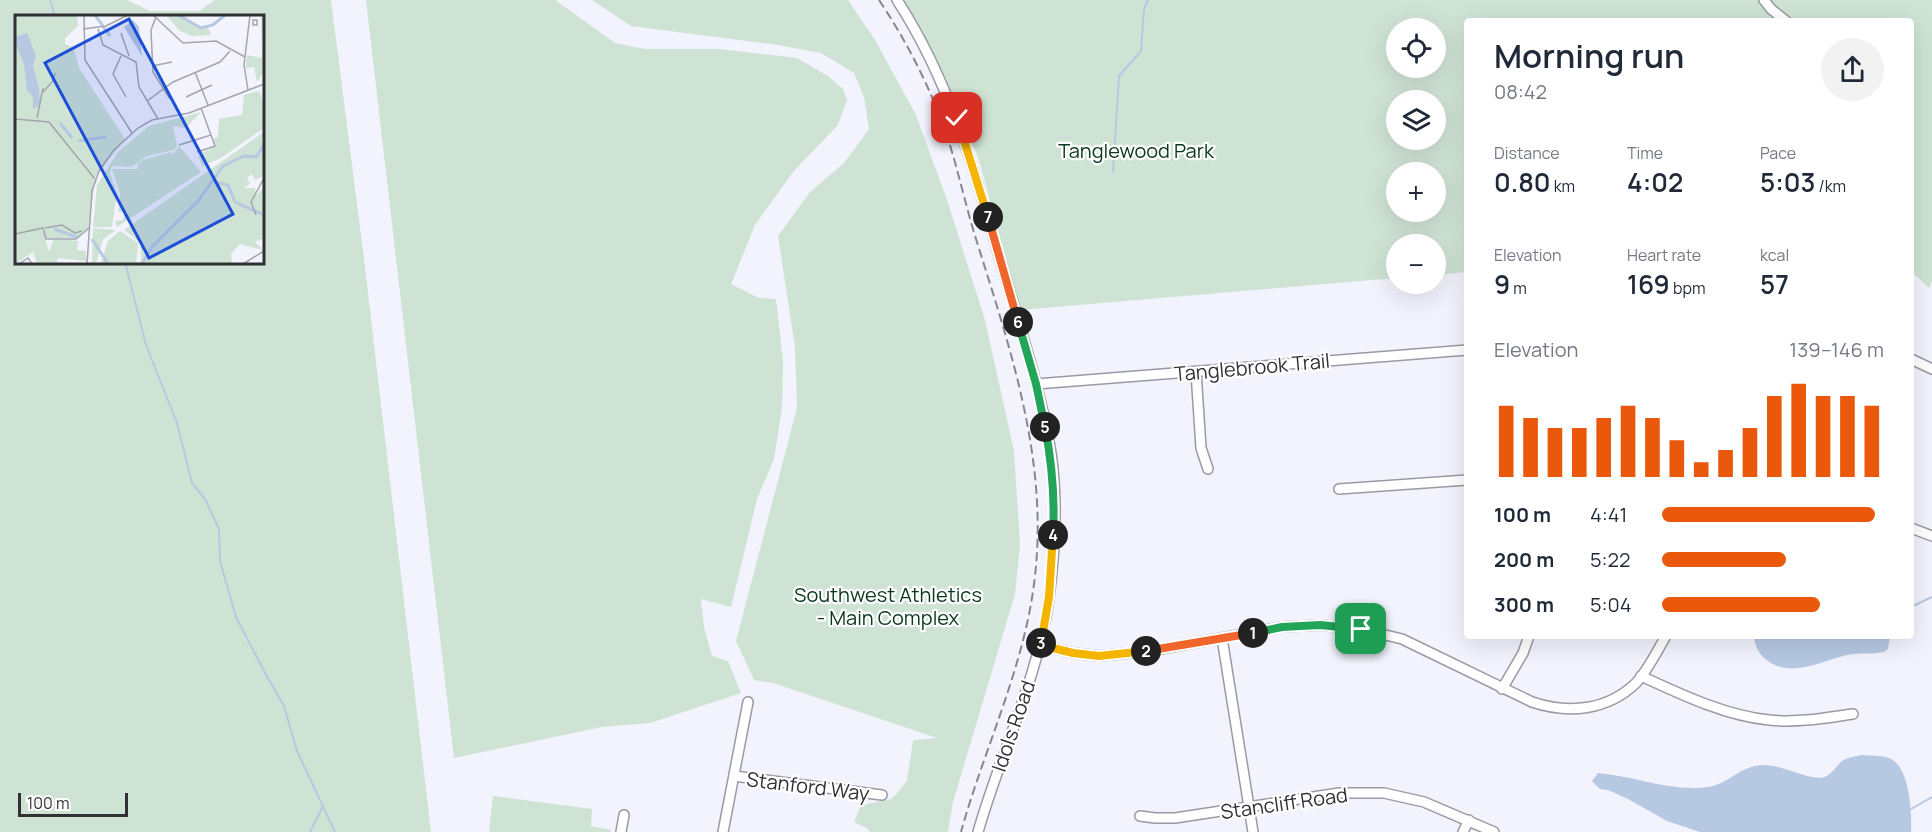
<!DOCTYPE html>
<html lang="en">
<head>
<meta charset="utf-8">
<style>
  body { margin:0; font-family:Manrope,sans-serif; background:#f2f2f3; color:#1f2937; height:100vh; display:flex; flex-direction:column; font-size:22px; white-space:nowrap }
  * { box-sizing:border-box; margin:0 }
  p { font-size:20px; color:#747a83 }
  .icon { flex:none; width:33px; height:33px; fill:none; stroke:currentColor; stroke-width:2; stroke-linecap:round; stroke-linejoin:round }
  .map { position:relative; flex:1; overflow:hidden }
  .panel { position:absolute; left:1464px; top:18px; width:450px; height:621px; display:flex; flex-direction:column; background:#fff; border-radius:6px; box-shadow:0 6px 24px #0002 }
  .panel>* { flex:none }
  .controls { position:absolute; left:1386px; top:18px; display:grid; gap:12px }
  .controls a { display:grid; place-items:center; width:60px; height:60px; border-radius:50%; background:#fff; box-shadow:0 6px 24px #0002; font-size:30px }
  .scale { position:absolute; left:18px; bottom:15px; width:110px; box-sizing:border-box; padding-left:6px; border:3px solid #303035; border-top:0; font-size:16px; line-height:21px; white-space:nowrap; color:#303035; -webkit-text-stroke:4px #fff; paint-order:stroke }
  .pin { position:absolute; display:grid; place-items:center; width:51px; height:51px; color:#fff; margin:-26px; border-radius:12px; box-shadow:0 3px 9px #0006 }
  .km { position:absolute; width:30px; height:30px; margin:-15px; border-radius:50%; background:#222; color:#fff; font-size:16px; line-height:30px; text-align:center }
  .round { display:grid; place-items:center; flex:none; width:63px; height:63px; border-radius:32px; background:#f2f2f3 }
  .summary { display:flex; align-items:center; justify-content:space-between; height:102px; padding:0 30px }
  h1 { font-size:33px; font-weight:600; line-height:45px }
  .figures { display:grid; grid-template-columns:repeat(3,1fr); gap:9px; height:102px; padding:6px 30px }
  .figures div { display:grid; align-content:center }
  .figures b { font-size:26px; font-weight:600 }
  .figures small { font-size:16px; font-weight:400 }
  .figures p { font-size:16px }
  .chart { height:168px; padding:12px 30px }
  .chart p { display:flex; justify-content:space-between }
  .chart svg { width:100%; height:108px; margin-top:6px; stroke:#ea580c; stroke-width:6 }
  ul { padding:0 30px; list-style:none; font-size:20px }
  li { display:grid; grid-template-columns:96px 72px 1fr; align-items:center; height:45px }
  li i { height:15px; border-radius:8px; background:#ea580c }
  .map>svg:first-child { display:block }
  .green { fill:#cfe3d4; fill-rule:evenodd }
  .water { fill:#b6c8e2 }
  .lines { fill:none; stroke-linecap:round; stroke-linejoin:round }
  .stream { stroke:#b6c8e2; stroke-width:2 }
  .minor-casing { stroke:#999aa5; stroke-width:12 }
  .minor { stroke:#fff; stroke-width:9 }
  .rail { stroke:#87878e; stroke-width:2; stroke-dasharray:9 4.5; stroke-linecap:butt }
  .split-1-casing { stroke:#fff; stroke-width:12 }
  .split-2-casing { stroke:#fff; stroke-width:12 }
  .split-3-casing { stroke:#fff; stroke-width:12 }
  .split-4-casing { stroke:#fff; stroke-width:12 }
  .split-5-casing { stroke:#fff; stroke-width:12 }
  .split-6-casing { stroke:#fff; stroke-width:12 }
  .split-7-casing { stroke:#fff; stroke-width:12 }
  .split-8-casing { stroke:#fff; stroke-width:12 }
  .split-1 { stroke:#22a559; stroke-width:8 }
  .split-2 { stroke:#f0652b; stroke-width:8 }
  .split-3 { stroke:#f5b400; stroke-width:8 }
  .split-4 { stroke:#f5b400; stroke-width:8 }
  .split-5 { stroke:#22a559; stroke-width:8 }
  .split-6 { stroke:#22a559; stroke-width:8 }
  .split-7 { stroke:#f0652b; stroke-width:8 }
  .split-8 { stroke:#f5b400; stroke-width:8 }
  .labels { text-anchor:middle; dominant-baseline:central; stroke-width:4.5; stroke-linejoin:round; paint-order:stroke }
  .park-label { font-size:20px; fill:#08381c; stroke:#fff }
  .street-label { font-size:20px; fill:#303035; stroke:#fff }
  .inset-river { fill:none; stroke:#b6c8e2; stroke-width:3 }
  .inset-road { fill:none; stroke:#a4a5ad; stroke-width:1.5 }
  .view { fill:#1d4ed8; fill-opacity:0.15; stroke:#1d4ed8; stroke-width:3 }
  .inset-edge { fill:none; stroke:#303035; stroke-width:3 }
</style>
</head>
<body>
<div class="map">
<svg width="1932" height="832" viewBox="0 0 1932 832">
  <rect width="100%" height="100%" fill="#f2f3fd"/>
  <g class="green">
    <path d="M0 0H127L150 11H199L215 0H331L364 259 431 832H0ZM16 16H262V262H16Z"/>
    <polygon points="366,0 555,0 615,43 645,49 720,49 797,58 828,76 843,89 847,100 838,125 793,172 755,225 731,284 759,298 776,299 783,361 782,408 774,459 757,499 731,607 701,599 704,627 712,656 728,661 741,693 650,723 602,727 454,758"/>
    <polygon points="592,0 848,0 875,40 916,115 947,200 985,320 1014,451 1020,545 1015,594 953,802 948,832 870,832 868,829 854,822 861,805 892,799 907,781 913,740 937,738 773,683 754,680 736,641 797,408 795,347 778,236 810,192 844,163 869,129 864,97 854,73 821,53 778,45 631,26"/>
    <path d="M903 0H1932V281L1929 288 1911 271V21H1467V272L1436 275V244H1396V278L1020 310 979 160 946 79 922 30ZM1396 28H1436V68H1396ZM1396 100H1436V140H1396ZM1396 172H1436V212H1396Z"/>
    <polygon points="493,796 592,809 591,826 611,830 610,832 489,832"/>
  </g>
  <g class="water">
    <path d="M1754 636H1890L1888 649 1884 652C1872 655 1859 652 1847 655 1820 661 1788 681 1763 657 1758 652 1754 643 1754 636Z"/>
    <path d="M1861 755C1870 756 1881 755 1889 758 1910 766 1912 813 1911 832H1700L1667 821 1628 799 1608 790 1600 789 1592 781 1598 773C1634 776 1671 792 1708 787 1729 784 1739 766 1763 765 1783 765 1802 778 1822 778 1831 775 1834 769 1841 762 1847 757 1854 757 1861 755Z"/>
  </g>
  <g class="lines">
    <g class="stream">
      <polyline points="50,0 55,16"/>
      <polyline points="1113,172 1119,76 1141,51 1144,9 1148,0"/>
      <polyline points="125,262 146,345 177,423 192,483 205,499 219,529 220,561 236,617 264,671 284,706 297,751 335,832"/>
      <polyline points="1911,607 1932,597"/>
      <polyline points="1911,809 1932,797"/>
      <polyline points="310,832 322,808"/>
    </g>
    <g class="minor-casing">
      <g id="minor">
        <path d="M897 0C948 78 974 168 999 256 1018 321 1040 386 1051 453 1058 500 1055 552 1049 598 1038 679 1000 754 978 832"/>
        <polyline points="1764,0 1771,9 1786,21"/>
        <polyline points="1911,359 1932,369"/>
        <polyline points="1196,372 1201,448 1208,469"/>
        <polyline points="1036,384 1467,350"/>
        <polyline points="1339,489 1467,480"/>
        <polyline points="1911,528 1932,536"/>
        <polyline points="1222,638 1253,832"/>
        <path d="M1041 645 1073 653 1099 656 1150 651 1282 627 1320 625 1361 629 1402 639 1532 702C1568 714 1607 711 1636 683 1648 670 1657 651 1666 636"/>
        <path d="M1641 676C1680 694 1726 716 1769 720 1798 723 1825 718 1853 714"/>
        <polyline points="1502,689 1523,653 1529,636"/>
        <polyline points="734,776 882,795"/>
        <polyline points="1140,816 1155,818 1175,818 1339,793 1384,793 1424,802 1494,832"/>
        <polyline points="621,832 624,815"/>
        <polyline points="723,832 748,702"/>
        <polyline points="1463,832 1469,820"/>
      </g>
    </g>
    <use href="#minor" class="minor"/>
    <path class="rail" d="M879 0C908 43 933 93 949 142 959 174 966 207 976 239 1011 351 1050 464 1034 584 1023 670 984 749 961 832"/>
  </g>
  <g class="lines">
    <g class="split-1-casing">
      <polyline id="split-1" points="1253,633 1282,627 1320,625 1361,629"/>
    </g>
    <g class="split-2-casing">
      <polyline id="split-2" points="1146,651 1253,633"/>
    </g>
    <g class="split-3-casing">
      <polyline id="split-3" points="1041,643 1041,645 1073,653 1099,656 1146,651"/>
    </g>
    <g class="split-4-casing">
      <polyline id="split-4" points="1041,643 1049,597 1053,535"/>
    </g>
    <g class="split-5-casing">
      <path id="split-5" d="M1045 427C1052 463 1055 498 1053 535"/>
    </g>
    <g class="split-6-casing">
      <polyline id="split-6" points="1018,322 1036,384 1045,427"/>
    </g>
    <g class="split-7-casing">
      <polyline id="split-7" points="988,217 1018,322"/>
    </g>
    <g class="split-8-casing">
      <polyline id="split-8" points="957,118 988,217"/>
    </g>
    <use href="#split-1" class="split-1"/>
    <use href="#split-2" class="split-2"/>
    <use href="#split-3" class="split-3"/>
    <use href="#split-4" class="split-4"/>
    <use href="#split-5" class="split-5"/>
    <use href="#split-6" class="split-6"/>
    <use href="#split-7" class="split-7"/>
    <use href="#split-8" class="split-8"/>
  </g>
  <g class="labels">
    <g class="park-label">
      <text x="1136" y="150">Tanglewood Park</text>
      <text x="888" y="594">Southwest Athletics<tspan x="888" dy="23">- Main Complex</tspan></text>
    </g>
    <g class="street-label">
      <text transform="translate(1252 367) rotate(-5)">Tanglebrook Trail</text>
      <text transform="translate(1013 726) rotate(-71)">Idols Road</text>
      <text transform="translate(808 786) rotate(7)">Stanford Way</text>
      <text transform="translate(1284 803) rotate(-8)">Stancliff Road</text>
    </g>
  </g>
  <g transform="translate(15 15)">
    <rect width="249" height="249" fill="#f2f3fd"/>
    <path d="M0 0H62L63 11 50 23V29L59 33 64 53 110 124 80 162 74 213 63 223H30L34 237 39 224 63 226 62 235 71 236V246L42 243V249L22 248 18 237 0 249ZM151 0H168L184 11H192L196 20 177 21 165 16ZM246 0H249V57L242 67 239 52 231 53V46L232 40 247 43ZM244 76 249 89V113L206 143 187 151 183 140 201 131 198 124 203 122 204 104 227 100 229 80ZM186 97 171 113 158 111 162 131 159 135 132 141 116 152 97 151 95 158 102 178 97 212H78L82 170 103 137 134 111ZM249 117V161L240 165 237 159 232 163 235 169 228 173H240L241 180 249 172V223L240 227 248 235 225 229 216 239 217 249H126V228L109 215ZM164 131 186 157 102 212 100 206 108 205 109 197H103L105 179 97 154H123L122 149 128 145 156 137 157 140ZM78 213 101 215 88 224 81 249H77ZM105 216 123 228 121 249H86L93 226Z" fill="#cfe3d4"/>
    <path d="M118 5 124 12 127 41 109 12ZM12 18 21 41 18 51 24 74 25 89 18 94V82L12 75 9 49 0 28V22Z" fill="#b6c8e2"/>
    <path class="inset-river" d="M80 0 95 21M163 0 186 13 198 10 210 0M45 108 57 123M63 126 91 122M199 167 213 170 220 187 249 200M39 214 62 222M77 224 93 249M127 249 137 232 183 186 208 151 229 141 241 142 249 130"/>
    <path class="inset-road" d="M69 0 70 45 117 118M138 0 168 28 201 26 230 42M141 2 136 15 138 57 155 84M242 5V10H238V5ZM68 14 91 11 113 0M83 14 88 30 121 47 124 72 143 104M106 18 114 41M106 41 98 59 111 82M137 51 157 47M180 57 193 90M233 75 229 50 235 0M28 77 38 66 40 58M171 82 197 70M132 86 158 67 205 47 215 36M22 103 28 73M0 104 34 107 80 164M164 130 196 120M182 137 200 131 186 93M241 200 236 187 249 163M30 213 47 210 60 218 67 216M0 219 28 213 31 224H61L74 213M4 249 13 243 17 249M72 249 77 176 84 156 98 136 123 113 137 105 174 98 249 69M228 249 249 236"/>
    <path class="view" d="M114 4 218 199 134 243 30 48Z"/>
    <rect width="249" height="249" class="inset-edge"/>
  </g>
</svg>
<div class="controls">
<a><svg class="icon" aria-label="locate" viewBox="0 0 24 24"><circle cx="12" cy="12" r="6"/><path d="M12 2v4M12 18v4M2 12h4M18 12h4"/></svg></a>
<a><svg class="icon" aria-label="layers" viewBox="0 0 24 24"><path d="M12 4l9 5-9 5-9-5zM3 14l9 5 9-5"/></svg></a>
<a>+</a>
<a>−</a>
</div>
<div class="scale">100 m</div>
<div class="pin" style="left:1361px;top:629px;background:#1e9e55"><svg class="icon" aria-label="arrive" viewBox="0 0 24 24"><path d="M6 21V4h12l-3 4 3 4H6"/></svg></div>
<div class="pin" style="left:957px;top:118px;background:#d93025"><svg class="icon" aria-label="check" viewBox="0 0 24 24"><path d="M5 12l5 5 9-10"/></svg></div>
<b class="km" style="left:1253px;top:633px">1</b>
<b class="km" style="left:1146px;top:651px">2</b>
<b class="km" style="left:1041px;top:643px">3</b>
<b class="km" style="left:1053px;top:535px">4</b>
<b class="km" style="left:1045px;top:427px">5</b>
<b class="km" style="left:1018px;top:322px">6</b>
<b class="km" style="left:988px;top:217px">7</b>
<section class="panel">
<div class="summary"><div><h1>Morning run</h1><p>08:42</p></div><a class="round"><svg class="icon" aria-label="share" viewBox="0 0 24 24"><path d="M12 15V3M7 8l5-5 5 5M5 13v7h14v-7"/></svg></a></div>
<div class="figures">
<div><p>Distance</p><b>0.80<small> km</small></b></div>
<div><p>Time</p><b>4:02</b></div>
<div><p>Pace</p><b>5:03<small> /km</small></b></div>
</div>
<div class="figures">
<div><p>Elevation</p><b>9<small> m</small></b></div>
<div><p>Heart rate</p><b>169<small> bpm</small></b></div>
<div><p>kcal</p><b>57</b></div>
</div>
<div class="chart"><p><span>Elevation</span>139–146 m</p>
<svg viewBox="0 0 160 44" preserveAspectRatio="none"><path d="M5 44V15M15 44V20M25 44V24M35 44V24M45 44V20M55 44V15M65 44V20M75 44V29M85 44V38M95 44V33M105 44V24M115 44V11M125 44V6M135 44V11M145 44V11M155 44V15"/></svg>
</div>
<ul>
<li><b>100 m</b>4:41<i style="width:96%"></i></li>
<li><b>200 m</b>5:22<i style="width:56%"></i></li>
<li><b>300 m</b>5:04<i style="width:71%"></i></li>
</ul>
</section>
</div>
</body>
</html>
